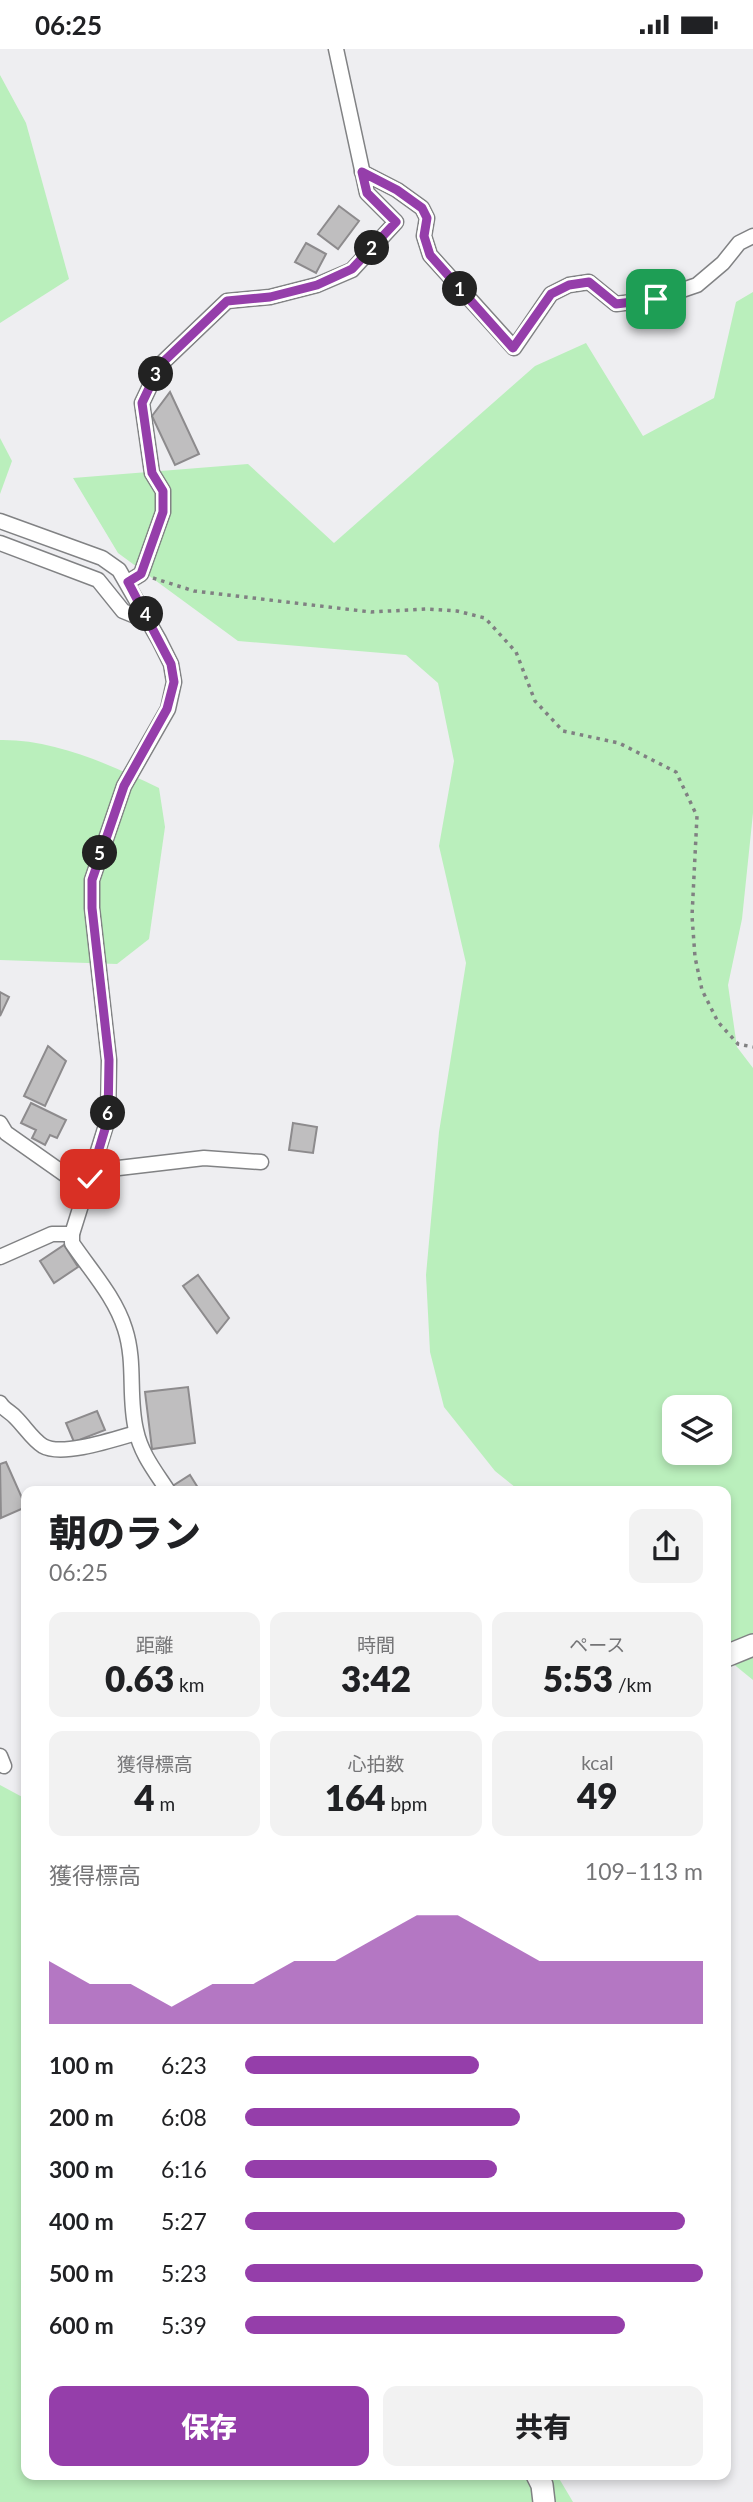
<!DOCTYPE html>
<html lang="ja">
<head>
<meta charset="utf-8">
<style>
  body { margin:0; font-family:Lato,"Noto Sans JP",sans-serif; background:#f2f2f2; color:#202124; height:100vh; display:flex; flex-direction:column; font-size:26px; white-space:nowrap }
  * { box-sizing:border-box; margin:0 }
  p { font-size:23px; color:#757577 }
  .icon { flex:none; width:38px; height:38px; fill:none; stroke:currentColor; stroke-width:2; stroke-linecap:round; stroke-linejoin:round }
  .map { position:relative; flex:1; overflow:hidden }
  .drawer { position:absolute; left:21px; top:1437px; width:710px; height:994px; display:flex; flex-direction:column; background:#fff; border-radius:14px; box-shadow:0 4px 10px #0003 }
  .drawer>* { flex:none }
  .controls { position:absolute; left:662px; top:1346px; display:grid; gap:14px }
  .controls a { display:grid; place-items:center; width:70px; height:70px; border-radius:14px; background:#fff; box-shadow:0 4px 10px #0003; font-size:35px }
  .pin { position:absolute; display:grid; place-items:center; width:60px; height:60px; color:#fff; margin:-30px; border-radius:14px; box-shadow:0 4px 10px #0006 }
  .km { position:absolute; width:35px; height:35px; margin:-18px; border-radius:50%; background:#222; color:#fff; font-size:19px; line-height:35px; text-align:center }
  .round { display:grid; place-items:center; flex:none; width:74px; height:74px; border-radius:14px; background:#f2f2f2 }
  .overview { display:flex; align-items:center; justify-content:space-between; height:119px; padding:0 28px }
  h1 { font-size:38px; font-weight:800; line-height:52px }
  .metrics { display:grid; grid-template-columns:repeat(3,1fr); gap:10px; height:119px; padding:7px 28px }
  .metrics div { display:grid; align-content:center; border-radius:14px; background:#f2f2f2; text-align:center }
  .metrics b { font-size:35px; font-weight:800 }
  .metrics small { font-size:19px; font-weight:400 }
  .metrics p { font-size:19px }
  .chart { height:196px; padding:14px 28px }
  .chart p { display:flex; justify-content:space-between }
  .chart svg { width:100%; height:126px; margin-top:7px; fill:#953eaa; opacity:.7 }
  .cta { display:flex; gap:14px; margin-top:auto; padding:14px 28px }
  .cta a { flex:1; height:80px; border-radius:14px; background:#953eaa; color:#fff; font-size:28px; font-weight:800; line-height:80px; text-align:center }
  .cta a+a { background:#f2f2f2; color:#202124 }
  ul { padding:0 28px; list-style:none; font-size:23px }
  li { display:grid; grid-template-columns:112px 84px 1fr; align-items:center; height:52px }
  li i { height:18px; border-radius:9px; background:#953eaa }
  .status { display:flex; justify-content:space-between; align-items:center; height:49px; padding:0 35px; background:#fff; direction:ltr }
  .status svg { height:19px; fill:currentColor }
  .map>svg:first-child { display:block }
  .green { fill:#baefbc; fill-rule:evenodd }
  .building { fill:#bfbebf; stroke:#8d8b8d; stroke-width:2 }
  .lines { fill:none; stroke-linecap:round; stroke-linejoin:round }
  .minor-casing { stroke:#818284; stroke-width:17 }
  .secondary-casing { stroke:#818284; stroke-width:24 }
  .path { stroke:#808082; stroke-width:3.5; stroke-dasharray:3.5 5; stroke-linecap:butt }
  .minor { stroke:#fff; stroke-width:14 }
  .secondary { stroke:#fff; stroke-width:21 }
  .route-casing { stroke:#fff; stroke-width:14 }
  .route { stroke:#953eaa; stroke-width:9 }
</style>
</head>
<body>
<div class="status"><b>06:25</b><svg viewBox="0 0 49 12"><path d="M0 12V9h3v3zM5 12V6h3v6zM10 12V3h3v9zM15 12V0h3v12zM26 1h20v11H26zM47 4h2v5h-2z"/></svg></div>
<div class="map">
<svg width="753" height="2453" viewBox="0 0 753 2453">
  <rect width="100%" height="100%" fill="#eeeef1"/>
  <g class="green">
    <polygon points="0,26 26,74 69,230 0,274"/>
    <path d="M753 243V764L742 870 728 936 737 998 753 1019V1631L726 1609V1442H520L495 1422 444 1358 430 1303 426 1226 439 1083 466 914 439 797 454 712 438 634 406 606 238 592 118 504 73 429 248 415 334 494 535 317 586 294 643 387 714 349 736 253ZM674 1358H719V1404H674Z"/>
    <polygon points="0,389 12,412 0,445"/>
    <path d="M0 691C54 690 111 716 159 739L165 778 149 890 117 915 0 911Z"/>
    <polygon points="0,1736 26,1750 26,2426 557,2426 573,2453 0,2453"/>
  </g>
  <g class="building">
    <polygon points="339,157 359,172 338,200 318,185"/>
    <polygon points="306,194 326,205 316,224 295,213"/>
    <polygon points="170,343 199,405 175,416 152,367"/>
    <polygon points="0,943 9,948 0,967"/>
    <polygon points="48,997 66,1012 45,1057 24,1047"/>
    <polygon points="31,1054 66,1071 57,1089 50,1086 45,1096 32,1089 36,1081 21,1074"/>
    <polygon points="293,1074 317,1078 313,1104 289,1101"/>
    <polygon points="64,1196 78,1218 54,1234 40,1212"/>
    <polygon points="198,1226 229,1269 217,1284 183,1237"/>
    <polygon points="188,1338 195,1394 152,1400 145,1343"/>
    <polygon points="97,1362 105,1381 74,1393 66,1374"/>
    <polygon points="6,1413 26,1458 1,1469 0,1415"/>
    <polygon points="190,1426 200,1442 174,1442 171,1438"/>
  </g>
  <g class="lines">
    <g class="minor-casing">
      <g id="minor">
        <polyline points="362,123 397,141 422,159 427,169 424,187 430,206 514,299 551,245 569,236 589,233 616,255 656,250 697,236 723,214 739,194 753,187"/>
        <path d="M0 472 102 509 119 521 159 591 171 615 174 633 168 660 124 737 92 831V859L109 1011 108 1070 72 1185V1194C91 1222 115 1248 125 1280 136 1314 128 1348 136 1381 141 1405 155 1422 168 1442"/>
        <polyline points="0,494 98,531 123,562 150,573"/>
        <polyline points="128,533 141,525 163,463 163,442 152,424 142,354 160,316 227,252 270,248 317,236 352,221 396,173 367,144 336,0"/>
        <polyline points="0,1074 6,1084 87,1141"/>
        <polyline points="93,1122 204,1109 261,1113"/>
        <polyline points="0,1208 52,1185 72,1185"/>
        <path d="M0 1354C4 1361 11 1363 16 1369 25 1378 33 1391 43 1397 62 1408 115 1390 136 1384"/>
        <polyline points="0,1707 4,1717"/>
      </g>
    </g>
    <g class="secondary-casing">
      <g id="secondary">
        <polyline points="726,1607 753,1596"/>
        <polyline points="537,2426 542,2436 544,2453"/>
      </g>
    </g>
    <polyline class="path" points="153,529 194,542 371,563 427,560 457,562 485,569 516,603 535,652 563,682 619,694 676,723 697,767 692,867 695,908 702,941 718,973 738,995 753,998"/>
    <use href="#minor" class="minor"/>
    <use href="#secondary" class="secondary"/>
  </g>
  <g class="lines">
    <g class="route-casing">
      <polyline id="route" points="90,1130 108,1070 109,1011 92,859 92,831 124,737 167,660 174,633 171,615 128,533 141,525 163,463 163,442 152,424 142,354 160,316 227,252 270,248 317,236 352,220 396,173 367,144 362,123 397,141 422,159 427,169 424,187 430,206 513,299 551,245 569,236 589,233 616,255 656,250"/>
    </g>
    <use href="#route" class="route"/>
  </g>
</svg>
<div class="controls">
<a><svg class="icon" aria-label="layers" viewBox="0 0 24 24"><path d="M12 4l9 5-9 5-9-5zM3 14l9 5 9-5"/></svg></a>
</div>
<div class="pin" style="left:656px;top:250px;background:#1e9e55"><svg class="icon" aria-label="arrive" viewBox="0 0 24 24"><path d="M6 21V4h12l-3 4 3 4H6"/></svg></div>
<div class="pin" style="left:90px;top:1130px;background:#d93025"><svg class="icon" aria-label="check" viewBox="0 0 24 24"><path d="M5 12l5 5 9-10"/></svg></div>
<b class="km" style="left:460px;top:240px">1</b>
<b class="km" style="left:372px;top:199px">2</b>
<b class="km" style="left:156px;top:325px">3</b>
<b class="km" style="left:146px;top:565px">4</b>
<b class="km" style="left:100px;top:804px">5</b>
<b class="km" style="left:108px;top:1064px">6</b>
<section class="drawer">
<div class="overview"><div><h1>朝のラン</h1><p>06:25</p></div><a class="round"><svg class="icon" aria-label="share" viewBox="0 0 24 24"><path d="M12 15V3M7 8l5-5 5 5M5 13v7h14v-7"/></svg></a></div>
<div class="metrics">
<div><p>距離</p><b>0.63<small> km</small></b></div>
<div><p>時間</p><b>3:42</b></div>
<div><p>ペース</p><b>5:53<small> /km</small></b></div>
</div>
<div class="metrics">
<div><p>獲得標高</p><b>4<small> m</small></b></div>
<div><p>心拍数</p><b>164<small> bpm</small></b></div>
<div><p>kcal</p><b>49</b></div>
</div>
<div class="chart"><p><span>獲得標高</span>109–113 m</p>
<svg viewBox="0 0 160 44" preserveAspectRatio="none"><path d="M0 44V22L10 30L20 30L30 38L40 30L50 30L60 22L70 22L80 14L90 6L100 6L110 14L120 22L130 22L140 22L150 22L160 22V44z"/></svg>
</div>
<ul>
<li><b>100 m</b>6:23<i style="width:51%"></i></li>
<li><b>200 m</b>6:08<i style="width:60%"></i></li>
<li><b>300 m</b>6:16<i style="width:55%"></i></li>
<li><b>400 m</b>5:27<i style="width:96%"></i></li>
<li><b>500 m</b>5:23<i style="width:100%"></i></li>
<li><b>600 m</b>5:39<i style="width:83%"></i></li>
</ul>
<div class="cta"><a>保存</a><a>共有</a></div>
</section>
</div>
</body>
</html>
